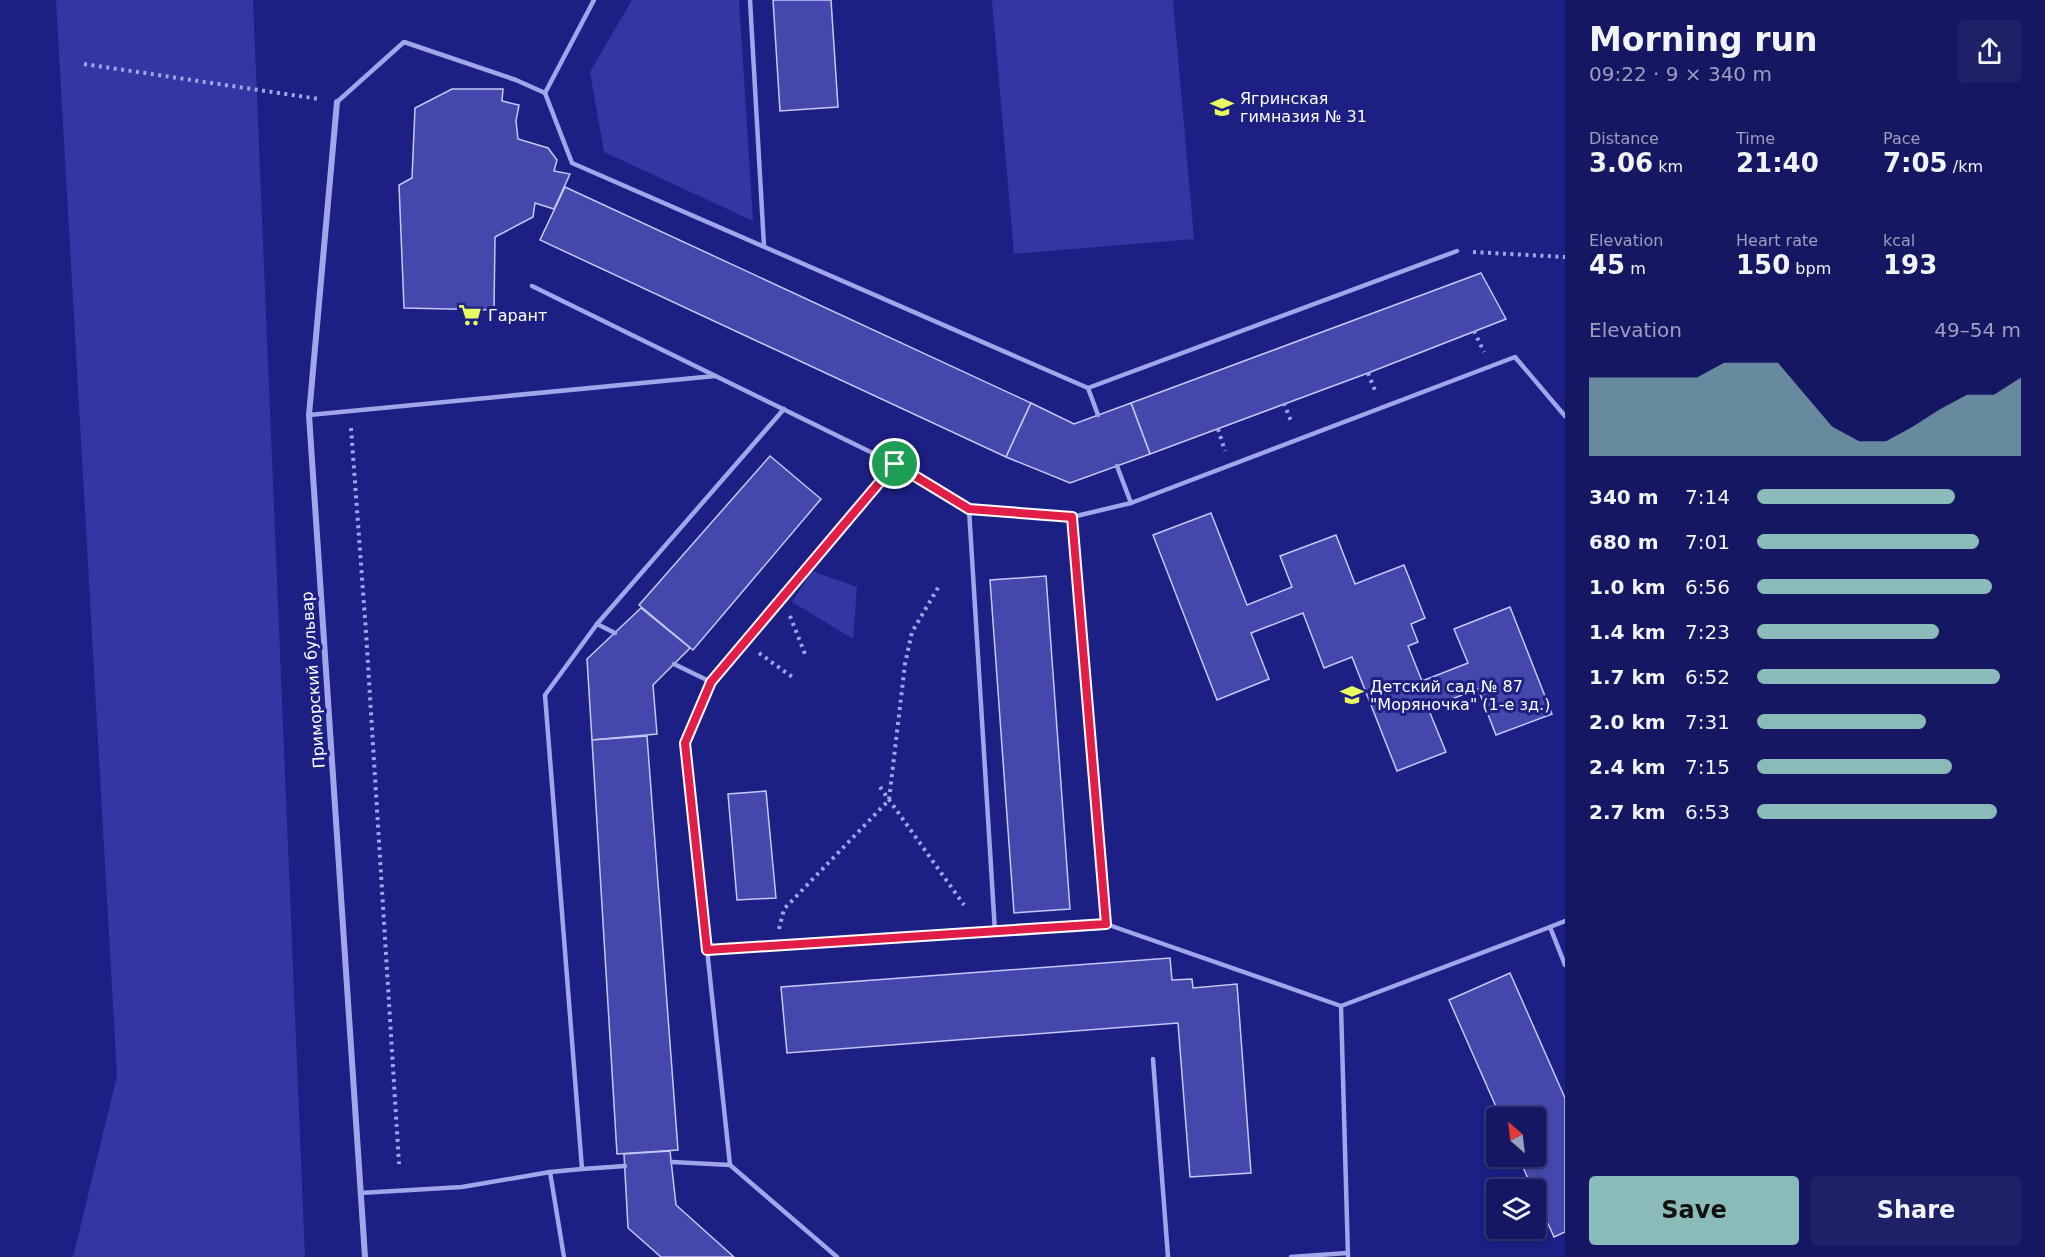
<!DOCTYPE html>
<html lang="en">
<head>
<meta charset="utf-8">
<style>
  body { margin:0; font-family:"DejaVu Sans",sans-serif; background:#1e2068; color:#f1f3f6; height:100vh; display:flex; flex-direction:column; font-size:22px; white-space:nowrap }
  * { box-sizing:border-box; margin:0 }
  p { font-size:20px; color:#9d9fbe }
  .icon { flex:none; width:33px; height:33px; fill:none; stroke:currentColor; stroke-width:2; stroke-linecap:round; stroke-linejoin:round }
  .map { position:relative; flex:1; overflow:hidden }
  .side { display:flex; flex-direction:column; background:#151762; width:480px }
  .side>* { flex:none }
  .needle { width:39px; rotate:332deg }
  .tools { position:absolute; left:1486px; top:1107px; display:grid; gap:12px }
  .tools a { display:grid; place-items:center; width:60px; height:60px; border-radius:6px; background:#151762; box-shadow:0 3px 9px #0003,0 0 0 2px #343677; font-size:30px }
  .pin { position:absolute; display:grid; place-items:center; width:51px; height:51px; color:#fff; margin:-26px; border:3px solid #fff; border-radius:50%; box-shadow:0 2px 6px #0007 }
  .round { display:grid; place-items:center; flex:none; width:63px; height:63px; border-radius:6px; background:#1e2068 }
  .headline { display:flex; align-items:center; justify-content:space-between; height:102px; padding:0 24px }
  h1 { font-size:33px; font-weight:700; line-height:45px }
  .stats { display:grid; grid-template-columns:repeat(3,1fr); gap:9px; height:102px; padding:6px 24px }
  .stats div { display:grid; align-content:center }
  .stats b { font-size:26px; font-weight:700 }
  .stats small { font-size:16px; font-weight:400 }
  .stats p { font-size:16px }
  .chart { height:168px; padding:12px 24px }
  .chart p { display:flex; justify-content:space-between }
  .chart svg { width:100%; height:108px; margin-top:6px; fill:#8bbbb9; opacity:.7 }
  .action { display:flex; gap:12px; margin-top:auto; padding:12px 24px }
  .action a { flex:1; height:69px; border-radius:6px; background:#8bbbb9; color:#111; font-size:24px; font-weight:700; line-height:69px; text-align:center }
  .action a+a { background:#1e2068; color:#f1f3f6 }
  ul { padding:0 24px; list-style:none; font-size:20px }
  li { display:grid; grid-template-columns:96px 72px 1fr; align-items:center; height:45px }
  li i { height:15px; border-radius:8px; background:#8bbbb9 }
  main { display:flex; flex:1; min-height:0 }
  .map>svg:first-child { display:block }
  .green { fill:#3237a3 }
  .building { fill:#4448ac; stroke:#c6c8f8; stroke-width:1.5 }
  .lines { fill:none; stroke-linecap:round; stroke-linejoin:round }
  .path { stroke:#a1a5ea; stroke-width:4; stroke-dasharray:3 4.5; stroke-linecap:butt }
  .service { stroke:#a1a5ea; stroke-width:4.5 }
  .minor { stroke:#a1a5ea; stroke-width:6 }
  .route-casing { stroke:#fff; stroke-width:12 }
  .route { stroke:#e11d48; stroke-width:8 }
  .labels { text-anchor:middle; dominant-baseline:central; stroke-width:6; stroke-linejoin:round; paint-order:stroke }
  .poi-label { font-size:16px; fill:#fff; stroke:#1c1f83; text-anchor:start }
  .street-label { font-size:16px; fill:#fff; stroke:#1c1f83 }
</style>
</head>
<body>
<main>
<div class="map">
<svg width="1565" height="1257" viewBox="0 0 1565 1257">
  <rect width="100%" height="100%" fill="#1c1f83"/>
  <g class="green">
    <polygon points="56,0 253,0 305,1257 73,1257 117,1076"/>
    <polygon points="632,0 739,0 753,221 604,152 590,72"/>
    <polygon points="992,0 1173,0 1194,239 1014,254"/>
    <polygon points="812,571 857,587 853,639 792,602"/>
  </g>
  <g class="building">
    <polygon points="773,0 831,0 838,107 780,111"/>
    <polygon points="452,89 503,89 502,101 519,105 516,121 518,139 548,148 557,160 554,171 570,174 554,209 535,203 533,217 495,237 494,310 404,308 399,185 412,178 415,108"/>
    <polygon points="565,187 1031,403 1006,457 540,240"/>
    <polygon points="1481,273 1506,319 1368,373 1150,454 1131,403"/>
    <polygon points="1031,403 1074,424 1131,403 1150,454 1070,483 1006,457"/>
    <polygon points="770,456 821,499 693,650 639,605"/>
    <polygon points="1211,513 1247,605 1292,587 1280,556 1336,535 1355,584 1404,565 1425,618 1411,624 1418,642 1408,646 1422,681 1468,663 1454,629 1510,607 1552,714 1496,735 1478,689 1428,708 1446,752 1397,771 1352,657 1324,668 1303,613 1251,633 1269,679 1217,700 1153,535"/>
    <polygon points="1046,576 1070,909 1014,913 990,580"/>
    <polygon points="641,608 690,648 653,685 657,734 592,740 587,659"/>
    <polygon points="647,736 678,1150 617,1154 592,740"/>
    <polygon points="766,791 776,898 737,900 728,794"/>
    <polygon points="1170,958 1172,980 1192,979 1193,988 1237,984 1251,1173 1190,1177 1178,1023 787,1053 781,987"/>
    <polygon points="1510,973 1565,1098 1565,1232 1554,1237 1536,1197 1536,1190 1533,1190 1518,1156 1536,1156 1536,1118 1501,1118 1449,1000"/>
    <polygon points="670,1151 676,1205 734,1257 661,1257 628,1228 624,1154"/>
  </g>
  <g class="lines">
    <g class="path">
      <polyline points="84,64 319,99"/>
      <polyline points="1473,252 1565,257"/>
      <polyline points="1474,331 1484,352"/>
      <polyline points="1368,373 1376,393"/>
      <polyline points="1284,403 1292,424"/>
      <polyline points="351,428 366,632 399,1164"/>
      <polyline points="1218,429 1225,451"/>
      <polyline points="1074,533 1105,909"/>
      <polyline points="790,616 805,654"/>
      <polyline points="759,653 795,679"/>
      <polyline points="880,787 964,905"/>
      <polyline points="779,929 784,909 889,800 905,664 912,632 939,586"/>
    </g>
    <g class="service">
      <polyline points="750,0 764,246"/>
      <polyline points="545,93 572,163 1088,388 1457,251"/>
      <polyline points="337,102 404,42 516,80 545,93 594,0"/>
      <polyline points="532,286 895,464 969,509"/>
      <polyline points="1088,388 1098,415"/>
      <polyline points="309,415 715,376"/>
      <polyline points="1117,466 1131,503"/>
      <polyline points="597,624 545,695 582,1169 625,1166"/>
      <polyline points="615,633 597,624 784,409"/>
      <polyline points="674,664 711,682"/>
      <polyline points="1550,927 1565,921"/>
      <polyline points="995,932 969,509 1072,517 1131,503 1515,357 1565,416"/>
      <polyline points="707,950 1106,924 1341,1006"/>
      <polyline points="1153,1059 1168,1257"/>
      <polyline points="672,1162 730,1165 837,1257"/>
      <polyline points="730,1165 685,743 711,682 895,464"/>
      <polyline points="550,1172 582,1169"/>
      <polyline points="360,1193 462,1187 550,1172 564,1257"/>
      <polyline points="1291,1257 1347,1253"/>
      <polyline points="1348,1257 1341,1006 1550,927 1565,965"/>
    </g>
    <polyline class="minor" points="337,102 309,415 365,1257"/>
  </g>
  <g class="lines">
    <g class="route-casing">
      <polygon id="route" points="895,464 969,509 1072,517 1106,924 707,950 685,743 711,682"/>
    </g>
    <use href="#route" class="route"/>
  </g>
  <defs>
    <g id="school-bare" transform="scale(1.8)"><path d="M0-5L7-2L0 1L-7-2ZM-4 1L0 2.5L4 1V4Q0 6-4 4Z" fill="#e9fb5e" stroke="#1c1f83" stroke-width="2.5" paint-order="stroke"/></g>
    <g id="supermarket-bare" transform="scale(1.8)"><path d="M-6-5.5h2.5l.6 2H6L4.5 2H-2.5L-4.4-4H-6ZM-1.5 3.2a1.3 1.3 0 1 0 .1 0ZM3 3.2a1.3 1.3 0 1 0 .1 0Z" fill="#e9fb5e" stroke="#1c1f83" stroke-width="2.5" paint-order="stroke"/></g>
  </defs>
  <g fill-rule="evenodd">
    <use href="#school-bare" x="1222" y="107"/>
    <use href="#supermarket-bare" x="470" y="315"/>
    <use href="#school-bare" x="1352" y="695"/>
  </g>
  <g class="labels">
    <g class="poi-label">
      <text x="1240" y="98">Ягринская<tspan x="1240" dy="18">гимназия № 31</tspan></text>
      <text x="488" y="315">Гарант</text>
      <text x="1370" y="686">Детский сад № 87<tspan x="1370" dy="18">"Моряночка" (1-е зд.)</tspan></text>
    </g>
    <g class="street-label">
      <text transform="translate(313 680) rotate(-94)">Приморский бульвар</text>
    </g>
  </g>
</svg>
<div class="tools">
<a><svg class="needle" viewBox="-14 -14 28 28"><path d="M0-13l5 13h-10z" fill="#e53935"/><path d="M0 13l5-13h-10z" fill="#9d9fbe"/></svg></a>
<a><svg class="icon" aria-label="layers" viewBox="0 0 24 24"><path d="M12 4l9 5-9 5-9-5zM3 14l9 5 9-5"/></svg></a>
</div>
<div class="pin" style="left:895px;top:464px;background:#1e9e55"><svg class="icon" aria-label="arrive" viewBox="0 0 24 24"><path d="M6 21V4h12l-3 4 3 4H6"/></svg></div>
</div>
<section class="side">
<div class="headline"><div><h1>Morning run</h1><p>09:22 · 9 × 340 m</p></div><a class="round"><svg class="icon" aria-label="share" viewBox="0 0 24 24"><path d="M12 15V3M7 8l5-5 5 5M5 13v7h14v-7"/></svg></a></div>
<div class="stats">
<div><p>Distance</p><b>3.06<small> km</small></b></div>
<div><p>Time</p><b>21:40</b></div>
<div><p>Pace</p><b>7:05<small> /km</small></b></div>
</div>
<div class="stats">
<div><p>Elevation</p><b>45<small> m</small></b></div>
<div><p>Heart rate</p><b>150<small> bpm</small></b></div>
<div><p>kcal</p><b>193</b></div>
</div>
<div class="chart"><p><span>Elevation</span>49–54 m</p>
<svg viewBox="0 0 160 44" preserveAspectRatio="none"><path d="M0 44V12L10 12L20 12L30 12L40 12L50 6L60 6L70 6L80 19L90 32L100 38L110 38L120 32L130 25L140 19L150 19L160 12V44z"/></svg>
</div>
<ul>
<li><b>340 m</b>7:14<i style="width:75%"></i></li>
<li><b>680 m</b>7:01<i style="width:84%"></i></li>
<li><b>1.0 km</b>6:56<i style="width:89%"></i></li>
<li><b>1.4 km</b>7:23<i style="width:69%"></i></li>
<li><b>1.7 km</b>6:52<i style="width:92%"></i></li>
<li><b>2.0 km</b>7:31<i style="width:64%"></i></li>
<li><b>2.4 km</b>7:15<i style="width:74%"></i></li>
<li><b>2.7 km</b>6:53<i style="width:91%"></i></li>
</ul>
<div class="action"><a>Save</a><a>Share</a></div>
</section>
</main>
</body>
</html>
